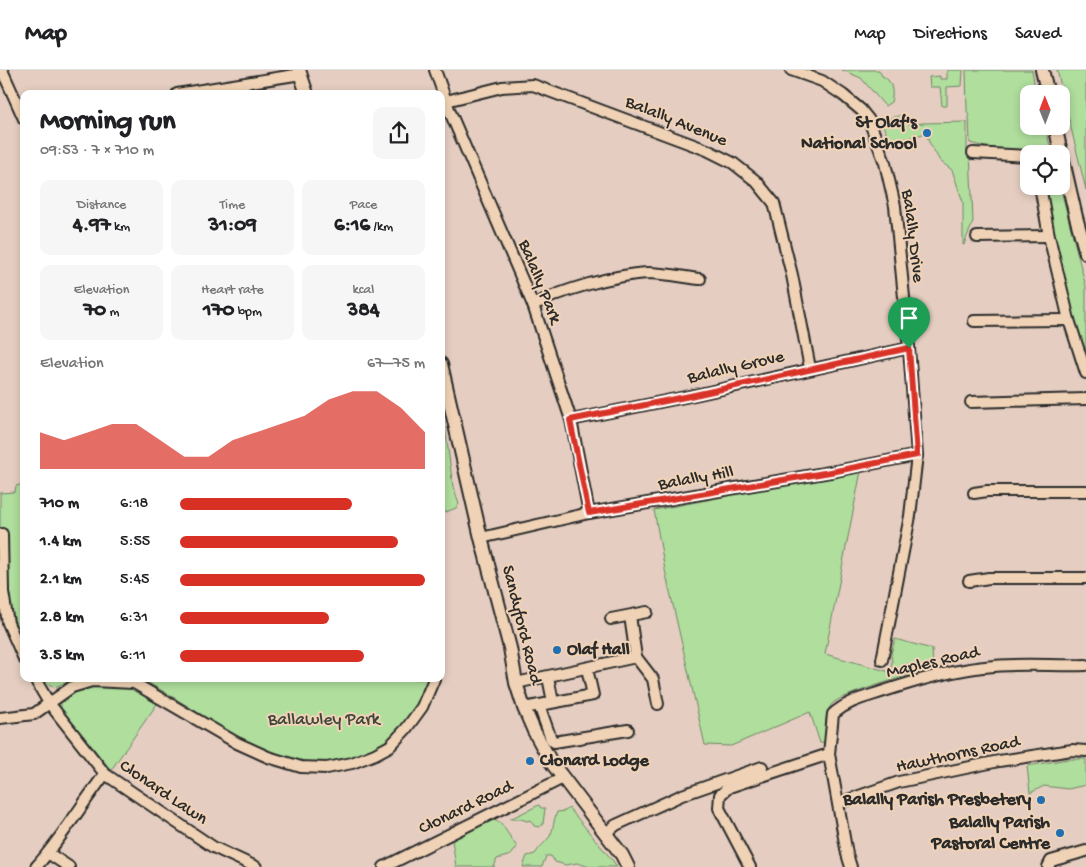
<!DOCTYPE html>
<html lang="en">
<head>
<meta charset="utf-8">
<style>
  body { margin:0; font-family:"Gochi Hand",sans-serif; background:#f6f6f6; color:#202124; height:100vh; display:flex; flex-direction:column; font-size:19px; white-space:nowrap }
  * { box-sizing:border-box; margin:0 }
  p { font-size:16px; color:#757577 }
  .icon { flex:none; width:28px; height:28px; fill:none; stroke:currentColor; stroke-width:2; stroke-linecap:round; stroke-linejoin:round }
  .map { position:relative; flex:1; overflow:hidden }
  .sheet { position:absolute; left:20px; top:20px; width:425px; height:592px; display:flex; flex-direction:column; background:#fff; border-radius:10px; box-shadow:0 2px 8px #0003 }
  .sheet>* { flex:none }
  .needle { width:32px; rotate:359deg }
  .tools { position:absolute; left:1020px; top:15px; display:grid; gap:10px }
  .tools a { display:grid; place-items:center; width:50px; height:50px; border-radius:10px; background:#fff; box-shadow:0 2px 8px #0003; font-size:25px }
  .pin { position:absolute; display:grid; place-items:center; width:42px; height:42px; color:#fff; margin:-51px -21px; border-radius:50% 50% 50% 0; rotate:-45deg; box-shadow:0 0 5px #0007 }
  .pin .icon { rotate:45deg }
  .round { display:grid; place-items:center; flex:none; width:52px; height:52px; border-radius:10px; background:#f6f6f6 }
  .overview { display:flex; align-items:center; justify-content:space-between; height:85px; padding:0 20px }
  h1 { font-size:28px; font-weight:700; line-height:38px }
  .metrics { display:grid; grid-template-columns:repeat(3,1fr); gap:8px; height:85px; padding:5px 20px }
  .metrics div { display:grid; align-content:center; border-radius:10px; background:#f6f6f6; text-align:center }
  .metrics b { font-size:21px; font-weight:700 }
  .metrics small { font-size:14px; font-weight:400 }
  .metrics p { font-size:14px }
  .chart { height:140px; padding:10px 20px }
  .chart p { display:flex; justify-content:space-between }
  .chart svg { width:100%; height:90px; margin-top:5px; fill:#d93025; opacity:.7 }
  ul { padding:0 20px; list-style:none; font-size:16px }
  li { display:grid; grid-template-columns:80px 60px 1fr; align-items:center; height:38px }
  li i { height:12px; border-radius:6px; background:#d93025 }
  header { display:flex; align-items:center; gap:30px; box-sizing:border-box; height:70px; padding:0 25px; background:#fff; border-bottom:1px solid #e0e0e0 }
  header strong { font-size:24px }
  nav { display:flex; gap:28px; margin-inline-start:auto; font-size:18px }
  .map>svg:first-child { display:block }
  .green { fill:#afde9d; stroke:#6d8464 }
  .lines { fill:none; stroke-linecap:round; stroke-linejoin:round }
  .minor-casing { stroke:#2b2b2b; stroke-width:14 }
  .major-casing { stroke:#2b2b2b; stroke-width:16 }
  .minor { stroke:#f0d3b6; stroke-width:10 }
  .major { stroke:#f0d3b6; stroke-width:12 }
  .route-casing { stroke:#fff; stroke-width:10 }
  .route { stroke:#d93025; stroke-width:6 }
  .poi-dot { fill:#1f6fb2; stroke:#f0d3b6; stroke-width:2 }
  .labels { text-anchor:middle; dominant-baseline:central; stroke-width:4; stroke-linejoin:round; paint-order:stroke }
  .street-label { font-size:18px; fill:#2b2b2b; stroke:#f0d3b6 }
  .poi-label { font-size:18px; font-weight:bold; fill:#2b2b2b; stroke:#f0d3b6; text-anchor:end }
  .park-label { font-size:18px; fill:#3f463c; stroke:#f0d3b6 }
</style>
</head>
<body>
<header>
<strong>Map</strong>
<nav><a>Map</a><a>Directions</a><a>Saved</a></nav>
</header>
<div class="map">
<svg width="1086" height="797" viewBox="0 0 1086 797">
  <rect width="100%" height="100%" fill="#e5cec1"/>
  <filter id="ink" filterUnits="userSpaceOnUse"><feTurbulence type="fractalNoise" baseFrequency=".02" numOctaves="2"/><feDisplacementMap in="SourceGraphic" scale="10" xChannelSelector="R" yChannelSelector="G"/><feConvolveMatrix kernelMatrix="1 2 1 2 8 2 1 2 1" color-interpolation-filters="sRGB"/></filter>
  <g filter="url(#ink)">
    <g class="green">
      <path d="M842 0H879L882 6C892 9 894 23 891 32L885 36 861 8Z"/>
      <polygon points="947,0 963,0 962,16 947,17 947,36 942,36 940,17 930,17 929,7 940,6 940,9 947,9"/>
      <polygon points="966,0 1032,0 1036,24 1029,24 1029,56 1045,56 1052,84 1033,84 1028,81 989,78 970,73 969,46 967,41"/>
      <polygon points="1057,0 1086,0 1086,120"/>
      <path d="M903 45 910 55 923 53 967 52V82H970L973 151C971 160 966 166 964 175H963V132L952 100 940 91 929 72 926 63 889 74 885 65 886 62 880 50Z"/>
      <polygon points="1045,116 1060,116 1086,217 1086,293 1053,163"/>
      <polygon points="441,339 445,356 453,417 459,434 456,438 441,444"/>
      <path d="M861 401 825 584 890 602 892 592 891 584 895 569 932 579 933 598C916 603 839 625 832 634 823 645 826 659 826 671L820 673 810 642 731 676 705 675 665 500 654 440Z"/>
      <polygon points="24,414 24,578 12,543 6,493 7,459 0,458 0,423 15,422 16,416"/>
      <polygon points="41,609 77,609 54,617"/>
      <path d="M138 609H427C426 614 426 619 424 623 410 653 388 676 356 686 285 707 238 667 181 632 167 624 153 614 138 609Z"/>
      <path d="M98 615C125 617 134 617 159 631L111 700 61 638V629L78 619Z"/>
      <polygon points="1068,689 1086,689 1086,715 1068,719 1044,716 1030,723 1027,696"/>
      <polygon points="539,735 541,738 545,738 543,754 539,757 534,756 530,750 527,751 521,749 510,749"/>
      <path d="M569 738 613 791 617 797H590L577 793 566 795 555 792 551 786H546L542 797H523L527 786 535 784C539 777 546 772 550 766 554 759 553 750 557 742L565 741Z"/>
      <polygon points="494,749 501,753 517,777 511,785 497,789 494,797 456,797 452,770"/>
    </g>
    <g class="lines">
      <g class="minor-casing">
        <g id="minor">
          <polyline points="2,0 24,49"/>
          <polyline points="435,0 450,42 533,235 571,350 589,443"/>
          <polyline points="791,0 822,11 843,25 861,40 869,50 885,93 895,136 909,278 917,385 910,446 882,590"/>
          <polyline points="177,24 301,4"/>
          <polyline points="446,31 502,17 533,15 707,80 733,93 756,111 774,133 792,205 810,298"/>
          <polyline points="973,83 1029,86"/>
          <polyline points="1040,116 1049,166 1069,250 1086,303"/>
          <polyline points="977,167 1049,166"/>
          <path d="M533 235C562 220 614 205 647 203 664 203 683 207 700 209"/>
          <polyline points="974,251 1069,250"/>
          <polyline points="971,332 1086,329"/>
          <polyline points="571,350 690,326 909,278"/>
          <polyline points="974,423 987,421 1086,421"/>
          <polyline points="2,464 3,522 8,553 24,589"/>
          <polyline points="481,468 589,443 836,401 917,385"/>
          <polyline points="969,511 989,508 1086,508"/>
          <polyline points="630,546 636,587 653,609 658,634"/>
          <polyline points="611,549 647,542"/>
          <polyline points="35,609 49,633 105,704 213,777 256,797"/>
          <polyline points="549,612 553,632"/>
          <polyline points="516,613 636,587"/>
          <polyline points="539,635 551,669 554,672 628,660"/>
          <polyline points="524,638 593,625 588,603"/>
          <polyline points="0,648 34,644 72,617 92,611 134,613 237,673 268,687 301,697 327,698 352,693 375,684 390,676 406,659 422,637 434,609"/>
          <polyline points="839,733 899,712 999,691 1072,680 1086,681"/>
          <polyline points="606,763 616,755 682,725 762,697"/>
          <polyline points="48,783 69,797"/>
          <path d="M36 797C61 769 82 734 105 704"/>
          <polyline points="384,797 563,708"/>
          <polyline points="750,797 719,738 720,725 729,717 829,684"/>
          <path d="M851 797 847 784 829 684 833 644C848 631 863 628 881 622 918 610 955 599 994 596 1024 593 1055 596 1086 595"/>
          <polyline points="1048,797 1051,791 1086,781"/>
        </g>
      </g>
      <g class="major-casing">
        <g id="major">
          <polyline points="299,0 307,24"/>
          <polyline points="1042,0 1048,24"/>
          <polyline points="1055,56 1076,147 1086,183"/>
          <polyline points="441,294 481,468 510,578 516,613 524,638 534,661 551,692 622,785 628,797"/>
        </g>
      </g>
      <use href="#minor" class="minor"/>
      <use href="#major" class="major"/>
    </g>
  </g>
  <g class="lines" filter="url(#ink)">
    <g class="route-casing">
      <polygon id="route" points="909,278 917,385 836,401 589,443 570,350 690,326"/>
    </g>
    <use href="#route" class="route"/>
  </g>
  <g class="poi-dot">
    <circle cx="927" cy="63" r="5"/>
    <circle cx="557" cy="580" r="5"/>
    <circle cx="530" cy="691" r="5"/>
    <circle cx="1041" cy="730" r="5"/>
    <circle cx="1060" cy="763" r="5"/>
  </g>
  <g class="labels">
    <g class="street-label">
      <text transform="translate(676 52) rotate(22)">Balally Avenue</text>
      <text transform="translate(912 166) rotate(83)">Balally Drive</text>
      <text transform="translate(539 212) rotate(68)">Balally Park</text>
      <text transform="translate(736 298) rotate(-13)">Balally Grove</text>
      <text transform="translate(696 409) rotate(-10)">Balally Hill</text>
      <text transform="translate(521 555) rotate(76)">Sandyford Road</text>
      <text transform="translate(933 593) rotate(-13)">Maples Road</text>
      <text transform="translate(958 685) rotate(-12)">Hawthorns Road</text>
      <text transform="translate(163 723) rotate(34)">Clonard Lawn</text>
      <text transform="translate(466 738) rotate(-26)">Clonard Road</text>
    </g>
    <g class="poi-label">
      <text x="917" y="53">St Olaf's<tspan x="917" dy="21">National School</tspan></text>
      <text x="567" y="580" text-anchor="start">Olaf Hall</text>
      <text x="540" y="691" text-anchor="start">Clonard Lodge</text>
      <text x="1031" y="730">Balally Parish Presbetery</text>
      <text x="1050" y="753">Balally Parish<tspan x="1050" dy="21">Pastoral Centre</tspan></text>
    </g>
    <g class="park-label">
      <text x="324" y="650">Ballawley Park</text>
    </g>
  </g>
</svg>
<div class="tools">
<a><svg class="needle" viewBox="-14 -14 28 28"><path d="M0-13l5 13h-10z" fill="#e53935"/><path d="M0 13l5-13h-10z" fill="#757577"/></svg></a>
<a><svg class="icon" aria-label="locate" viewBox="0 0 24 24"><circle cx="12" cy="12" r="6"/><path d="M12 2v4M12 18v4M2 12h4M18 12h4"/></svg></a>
</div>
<div class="pin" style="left:909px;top:278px;background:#1e9e55"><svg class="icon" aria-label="arrive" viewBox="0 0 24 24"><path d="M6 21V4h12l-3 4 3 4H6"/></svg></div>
<section class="sheet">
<div class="overview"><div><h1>Morning run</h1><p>09:53 · 7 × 710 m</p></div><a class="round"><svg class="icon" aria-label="share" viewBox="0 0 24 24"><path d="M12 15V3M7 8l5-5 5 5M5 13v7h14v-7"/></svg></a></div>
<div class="metrics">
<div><p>Distance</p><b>4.97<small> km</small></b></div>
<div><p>Time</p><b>31:09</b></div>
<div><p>Pace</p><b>6:16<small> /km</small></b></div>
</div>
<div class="metrics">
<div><p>Elevation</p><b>70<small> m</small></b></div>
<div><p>Heart rate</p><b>170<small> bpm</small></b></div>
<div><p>kcal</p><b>384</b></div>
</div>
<div class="chart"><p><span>Elevation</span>67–75 m</p>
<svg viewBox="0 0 160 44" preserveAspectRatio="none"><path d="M0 44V26L10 30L20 26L30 22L40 22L50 30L60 38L70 38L80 30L90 26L100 22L110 18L120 10L130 6L140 6L150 14L160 26V44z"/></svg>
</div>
<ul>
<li><b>710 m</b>6:18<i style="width:70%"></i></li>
<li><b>1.4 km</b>5:55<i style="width:89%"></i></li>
<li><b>2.1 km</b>5:45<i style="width:100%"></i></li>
<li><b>2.8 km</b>6:31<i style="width:61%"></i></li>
<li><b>3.5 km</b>6:11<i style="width:75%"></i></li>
</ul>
</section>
</div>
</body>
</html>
